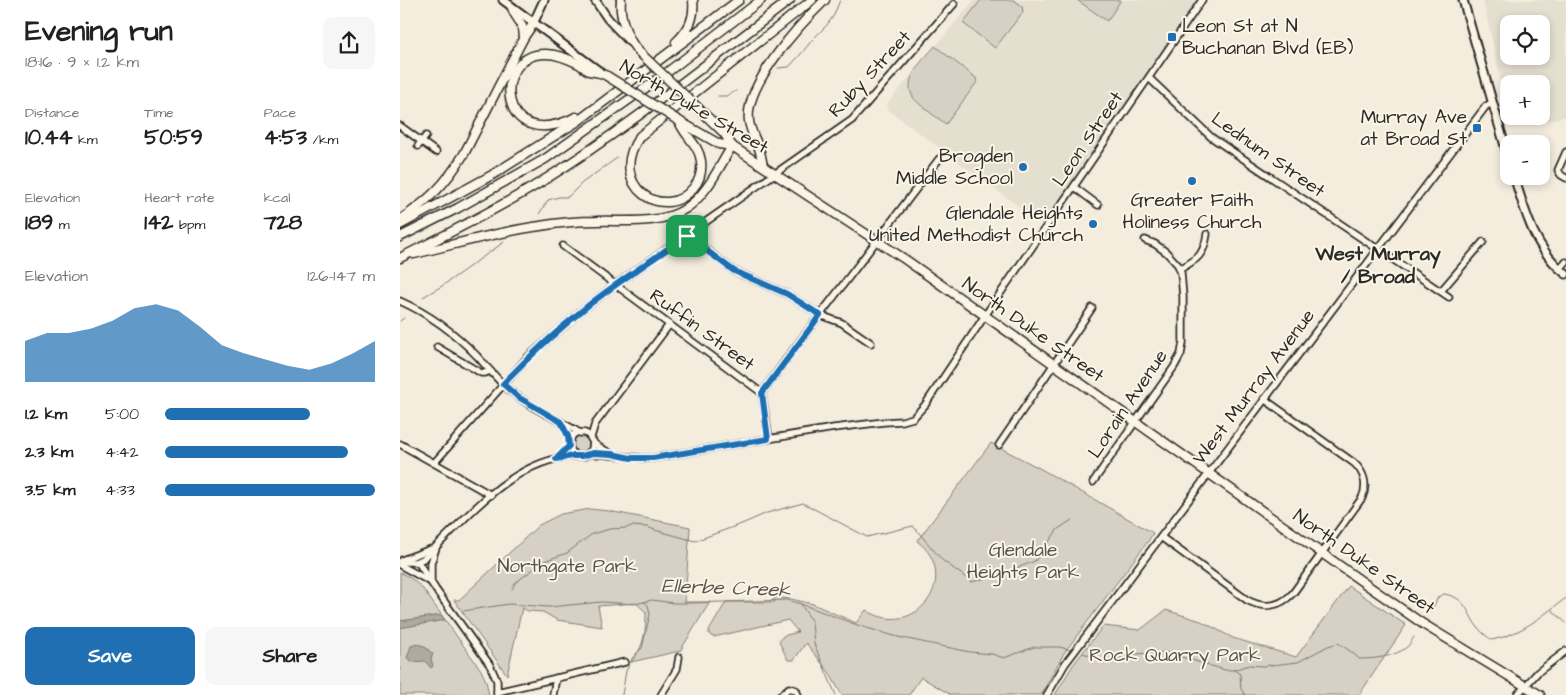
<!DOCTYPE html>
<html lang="en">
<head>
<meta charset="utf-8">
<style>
  body { margin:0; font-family:"Architects Daughter",sans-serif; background:#f6f6f6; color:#202124; height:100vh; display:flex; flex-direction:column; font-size:19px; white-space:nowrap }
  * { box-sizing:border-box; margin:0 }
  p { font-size:16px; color:#757577 }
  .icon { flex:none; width:28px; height:28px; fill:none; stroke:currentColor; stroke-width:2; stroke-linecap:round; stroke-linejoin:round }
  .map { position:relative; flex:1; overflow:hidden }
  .details { display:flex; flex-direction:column; background:#fff; width:400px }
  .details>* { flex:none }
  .tools { position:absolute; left:1100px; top:15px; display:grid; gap:10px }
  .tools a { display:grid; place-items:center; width:50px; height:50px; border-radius:10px; background:#fff; box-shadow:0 2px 8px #0003; font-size:25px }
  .pin { position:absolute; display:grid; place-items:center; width:42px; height:42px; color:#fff; margin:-21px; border-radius:10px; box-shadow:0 2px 8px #0006 }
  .round { display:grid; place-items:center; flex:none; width:52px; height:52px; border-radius:10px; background:#f6f6f6 }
  .headline { display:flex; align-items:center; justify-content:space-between; height:85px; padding:0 25px }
  h1 { font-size:28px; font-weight:700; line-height:38px }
  .stats { display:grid; grid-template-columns:repeat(3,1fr); gap:8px; height:85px; padding:5px 25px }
  .stats div { display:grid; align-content:center }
  .stats b { font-size:21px; font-weight:700 }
  .stats small { font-size:14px; font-weight:400 }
  .stats p { font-size:14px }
  .chart { height:140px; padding:10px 25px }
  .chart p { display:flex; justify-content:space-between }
  .chart svg { width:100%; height:90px; margin-top:5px; fill:#1f6fb2; opacity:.7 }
  .action { display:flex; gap:10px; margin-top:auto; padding:10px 25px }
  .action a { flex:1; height:58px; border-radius:10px; background:#1f6fb2; color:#fff; font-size:20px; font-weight:700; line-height:58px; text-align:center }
  .action a+a { background:#f6f6f6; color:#202124 }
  ul { padding:0 25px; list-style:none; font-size:16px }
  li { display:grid; grid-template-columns:80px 60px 1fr; align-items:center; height:38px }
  li i { height:12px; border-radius:6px; background:#1f6fb2 }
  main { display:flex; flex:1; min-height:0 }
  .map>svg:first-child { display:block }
  .built { fill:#e5dfd0; fill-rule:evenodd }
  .green { fill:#d6d1c4; stroke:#807e78 }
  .water { fill:#afaaa0; stroke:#7a7771 }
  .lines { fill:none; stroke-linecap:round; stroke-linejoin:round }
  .stream { stroke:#7a7771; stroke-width:1 }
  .minor-casing { stroke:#2b2b2b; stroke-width:9 }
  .major-casing { stroke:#2b2b2b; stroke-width:11 }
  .highway-casing { stroke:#2b2b2b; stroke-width:11 }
  .minor { stroke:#fcf5e5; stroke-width:5.5 }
  .major { stroke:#fcf5e5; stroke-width:7 }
  .highway { stroke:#fcf5e5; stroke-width:8 }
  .highway-bridge-casing { stroke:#2b2b2b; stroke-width:11; stroke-linecap:butt }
  .highway-bridge { stroke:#fcf5e5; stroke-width:8 }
  .route-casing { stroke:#fff; stroke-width:10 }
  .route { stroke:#1f6fb2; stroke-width:6 }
  .poi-dot { fill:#1f6fb2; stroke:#fcf5e5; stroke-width:2 }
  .labels { text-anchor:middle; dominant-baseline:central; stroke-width:4; stroke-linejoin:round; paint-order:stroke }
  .poi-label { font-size:19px; fill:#2b2b2b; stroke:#fcf5e5; text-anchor:end }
  .street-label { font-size:19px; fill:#2b2b2b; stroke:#fcf5e5 }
  .park-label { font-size:19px; fill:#565451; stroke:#fcf5e5 }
  .neighbourhood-label { font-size:20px; font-weight:bold; fill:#2b2b2b; stroke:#fcf5e5 }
  .water-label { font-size:20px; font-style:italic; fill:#595754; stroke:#fcf5e5 }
</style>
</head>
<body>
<main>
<section class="details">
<div class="headline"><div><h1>Evening run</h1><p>18:16 · 9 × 1.2 km</p></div><a class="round"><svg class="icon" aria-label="share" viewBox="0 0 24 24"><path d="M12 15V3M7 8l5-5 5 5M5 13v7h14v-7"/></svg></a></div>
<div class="stats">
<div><p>Distance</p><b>10.44<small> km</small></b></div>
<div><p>Time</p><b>50:59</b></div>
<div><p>Pace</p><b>4:53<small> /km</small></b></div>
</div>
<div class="stats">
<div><p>Elevation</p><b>189<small> m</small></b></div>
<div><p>Heart rate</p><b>142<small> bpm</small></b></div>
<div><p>kcal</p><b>728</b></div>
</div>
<div class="chart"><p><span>Elevation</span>126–147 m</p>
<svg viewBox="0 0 160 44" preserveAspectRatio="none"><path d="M0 44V24L10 20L20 20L30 18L40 14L50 8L60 6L70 9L80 17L90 26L100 30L110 33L120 36L130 38L140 35L150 30L160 24V44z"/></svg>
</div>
<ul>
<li><b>1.2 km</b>5:00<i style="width:69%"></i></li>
<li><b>2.3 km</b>4:42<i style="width:87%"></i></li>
<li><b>3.5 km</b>4:33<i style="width:100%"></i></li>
</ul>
<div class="action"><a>Save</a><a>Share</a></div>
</section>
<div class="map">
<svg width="1166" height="695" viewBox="0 0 1166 695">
  <rect width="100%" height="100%" fill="#f4edde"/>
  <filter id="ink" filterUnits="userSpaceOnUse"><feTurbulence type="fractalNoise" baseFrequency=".02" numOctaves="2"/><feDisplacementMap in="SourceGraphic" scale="10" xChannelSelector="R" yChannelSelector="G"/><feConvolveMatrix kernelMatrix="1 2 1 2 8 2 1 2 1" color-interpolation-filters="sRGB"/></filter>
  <g filter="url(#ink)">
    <g class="built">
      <polygon points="574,0 797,0 643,225 487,109 487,104"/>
      <path d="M1083 0H1166V116L1148 121 1136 116H1141V84H1109V105L1106 104ZM1109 24H1141V56H1109Z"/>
    </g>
    <g class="green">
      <polygon points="581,0 614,0 622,6 623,12 595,48 563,23"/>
      <polygon points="677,0 721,0 707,21"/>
      <path d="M535 46 576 78 577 82 546 124C539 119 516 103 513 97 502 78 524 59 535 46Z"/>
      <circle cx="181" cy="444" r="10"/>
      <path d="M591 443 641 469 753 533 749 540 664 653 641 695H551L521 677 509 695H442L428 671 406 643 394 660H388L379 642 383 636 398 632 388 620 314 637 311 636 309 634V631L326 602H375L373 597 391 599 413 604 456 623 466 610C516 642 563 576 517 541Z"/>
      <path d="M190 509 209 511 290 527 285 602H310L280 651 231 662C244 647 246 631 246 612L236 603 198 606 202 627 157 620 143 612 128 611 122 608 107 675 54 600H59L139 525 161 514Z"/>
      <polygon points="0,572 12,579 23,589 81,670 86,681 89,695 0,695"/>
      <polygon points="949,586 1006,625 959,695 655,695 673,665 703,626 740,630 766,610 801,621 833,638 896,657"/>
    </g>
    <g class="water">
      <polygon points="41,615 45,620 0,628 0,621"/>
      <polygon points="17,644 24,646 33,654 31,659 33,666 31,668 25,661 13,662 7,658 11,646"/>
    </g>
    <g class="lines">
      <g class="stream">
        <polyline points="378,68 389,67 400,55 413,39 427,25 434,15 440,0"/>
        <polyline points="318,96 326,96 336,91"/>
        <polyline points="139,214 148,200 159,197 168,197 182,183 217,158"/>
        <polyline points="23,297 42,286 104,242"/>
        <polyline points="0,321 4,318"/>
        <polyline points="112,589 115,583 144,561 167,553 192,534 210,529 226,528 231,526 247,527 255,530 295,541 344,523 367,513 403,503 467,537 513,526 542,560 572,582 604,573 635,561 658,529 672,520"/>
        <polyline points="401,604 412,622 414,644 436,695"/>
        <polyline points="1152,610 1166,623"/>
        <polyline points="63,611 109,604 149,607 201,602 235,604 252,600 274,603 290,603 387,600 401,604 460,626 498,637 570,652 592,654 604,658 634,647 660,647 670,650"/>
        <path d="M1031 612 1038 597 1044 594C1068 598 1066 613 1079 629 1082 633 1088 637 1092 640 1124 633 1140 617 1166 598"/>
        <path d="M683 653 703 660H713L736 654 765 652 825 670H833L849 665 863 666 898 662 928 646 938 643 953 653 959 659C973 659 995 657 1007 647 1010 644 1012 640 1014 637"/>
        <polyline points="834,670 840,674 841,689 845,695"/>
        <polyline points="222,695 226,671 233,657 242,648 250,614 248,605 244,602"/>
      </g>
      <g class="minor-casing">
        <g id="minor">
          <polyline points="749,78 811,137 1049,297"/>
          <polyline points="0,126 36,152"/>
          <polyline points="18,146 26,136"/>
          <polyline points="1166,152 1158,170 1161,175 1166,178"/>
          <polyline points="674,187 698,205"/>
          <polyline points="287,235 334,271 387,294 420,315 442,323 471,343"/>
          <polyline points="163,246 362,393 369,439"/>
          <path d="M780 269C798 259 804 255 807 234"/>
          <polyline points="1160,269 1166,262"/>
          <polyline points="1041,291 1083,242"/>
          <path d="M0 301C29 314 55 333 77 356 87 367 97 379 108 389 130 408 156 418 180 433"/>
          <polyline points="37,347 81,373 85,373 90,371"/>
          <polyline points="362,393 391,353 539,159"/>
          <polyline points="161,422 169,436 170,441"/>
          <polyline points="191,437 195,424 269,325"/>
          <path d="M193 441 192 450 185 456H176C164 447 170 429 185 433 190 435 190 438 193 442 197 447 204 450 210 453"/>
          <polyline points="0,444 91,495"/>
          <polyline points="599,445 692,308"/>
          <path d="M189 454C211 453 231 459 253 458L434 428 484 422 502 421 513 418 525 405 584 317 802 0"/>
          <polyline points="34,463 127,358 180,312 215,285 452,120 554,4"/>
          <polyline points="693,482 774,367 781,354 783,343 783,297 781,273 778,265 766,252 755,244 745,240"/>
          <path d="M761 537 847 600C864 609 880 607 893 593L962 498C968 485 964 472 954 463L864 399"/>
          <polyline points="2,560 31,549"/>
          <path d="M0 562H16L23 559C68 518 111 459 176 456"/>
          <polyline points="18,562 36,590 90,665 97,681 97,695"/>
          <polyline points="0,565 29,581"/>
          <polyline points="31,580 31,563 36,548"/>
          <polyline points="97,692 225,662"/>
          <polyline points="153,695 156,678"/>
          <polyline points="261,695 277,669 279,657"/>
          <polyline points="381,695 389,688 396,690 398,695"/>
          <polyline points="647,695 665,664 1086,106 1092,103"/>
          <polyline points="1117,695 1138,672 1166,651"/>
        </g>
      </g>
      <g class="major-casing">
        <g id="major">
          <polyline points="103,0 199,71"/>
          <polyline points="195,0 208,19 230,42"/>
          <polyline points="1063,0 1109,160"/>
          <polyline points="133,24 144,0"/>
          <path d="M1114 176C1125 212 1135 250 1166 274"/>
        </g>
      </g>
      <g class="highway-casing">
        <g id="highway">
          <path d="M221 0C219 16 227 39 238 51"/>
          <path d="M112 8C116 21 123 19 124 37"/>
          <path d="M276 42C289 30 295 18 293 0"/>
          <polyline points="295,105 324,133 332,146"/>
          <path d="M176 117C97 157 90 53 146 54 157 54 169 59 179 64 182 66 185 69 189 71 196 73 198 71 207 76"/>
          <polyline points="279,121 319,144 332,146 506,260 967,585 1023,624 1140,695"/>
          <path d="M279 121C284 136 299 144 301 161 302 170 300 180 294 187 265 225 205 185 240 136L412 0"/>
          <path d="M363 165C361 159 361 152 358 146 355 138 350 130 349 121 344 85 400 24 425 0"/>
          <path d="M0 220C30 199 45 185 64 154L124 37 133 24"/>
          <polyline points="0,225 92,175 178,121 339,0"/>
          <polyline points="0,237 58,208 145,159 261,77 361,0"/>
          <path d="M14 254C56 244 97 232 140 226 158 223 177 221 196 221 224 220 261 225 285 209 307 195 319 167 332 146"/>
          <path d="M0 258C47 234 96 210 141 182 228 128 308 62 390 0"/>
        </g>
      </g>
      <use href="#minor" class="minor"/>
      <use href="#major" class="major"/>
      <use href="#highway" class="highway"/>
      <g class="highway-bridge-casing">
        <g id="highway-bridge">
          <polyline points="238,51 295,105"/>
          <polyline points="207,76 279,121"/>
        </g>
      </g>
      <use href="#highway-bridge" class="highway-bridge"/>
    </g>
  </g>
  <g class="lines" filter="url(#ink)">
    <g class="route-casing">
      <path id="route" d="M287 236 334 271 387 294 420 315 362 393 368 439 253 458H231L212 454 194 453 189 454 182 456H172L156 459 169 446 168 436 161 422 118 397 103 384C130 355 159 329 190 304 221 280 254 258 287 236Z"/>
    </g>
    <use href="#route" class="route"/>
  </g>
  <g class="poi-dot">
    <rect x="767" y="32" width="10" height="10" rx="2.5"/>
    <rect x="1072" y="123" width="10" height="10" rx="2.5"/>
    <circle cx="623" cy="167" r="5"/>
    <circle cx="792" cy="181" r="5"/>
    <circle cx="693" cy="224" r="5"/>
  </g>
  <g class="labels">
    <g class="poi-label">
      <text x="782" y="26" text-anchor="start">Leon St at N<tspan x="782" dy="22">Buchanan Blvd (EB)</tspan></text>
      <text x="1067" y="117">Murray Ave<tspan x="1067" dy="22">at Broad St</tspan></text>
      <text x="613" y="156">Brogden<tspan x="613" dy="22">Middle School</tspan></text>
      <text x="792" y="200" text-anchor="middle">Greater Faith<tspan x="792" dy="22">Holiness Church</tspan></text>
      <text x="683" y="213">Glendale Heights<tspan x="683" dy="22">United Methodist Church</tspan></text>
    </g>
    <g class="street-label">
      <text transform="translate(470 74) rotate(-47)">Ruby Street</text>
      <text transform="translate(294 107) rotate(30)">North Duke Street</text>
      <text transform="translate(688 139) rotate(-56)">Leon Street</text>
      <text transform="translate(868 155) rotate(35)">Lednum Street</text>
      <text transform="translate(302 330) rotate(36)">Ruffin Street</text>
      <text transform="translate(633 330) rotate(35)">North Duke Street</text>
      <text transform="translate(854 387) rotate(-53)">West Murray Avenue</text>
      <text transform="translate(728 404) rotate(-56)">Lorain Avenue</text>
      <text transform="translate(964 562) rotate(35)">North Duke Street</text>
    </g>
    <g class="park-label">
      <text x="623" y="550">Glendale<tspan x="623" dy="22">Heights Park</tspan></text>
      <text x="167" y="566">Northgate Park</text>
      <text x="775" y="655">Rock Quarry Park</text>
    </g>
    <g class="neighbourhood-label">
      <text x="978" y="254">West Murray<tspan x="978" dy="23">/ Broad</tspan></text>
    </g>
    <g class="water-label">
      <text transform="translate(326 588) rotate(2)">Ellerbe Creek</text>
    </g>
  </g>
</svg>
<div class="tools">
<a><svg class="icon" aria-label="locate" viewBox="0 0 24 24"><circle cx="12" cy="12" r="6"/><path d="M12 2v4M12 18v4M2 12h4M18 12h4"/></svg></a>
<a>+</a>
<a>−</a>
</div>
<div class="pin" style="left:287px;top:236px;background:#1e9e55"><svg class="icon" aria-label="arrive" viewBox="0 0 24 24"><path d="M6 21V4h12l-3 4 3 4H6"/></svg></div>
</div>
</main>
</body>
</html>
